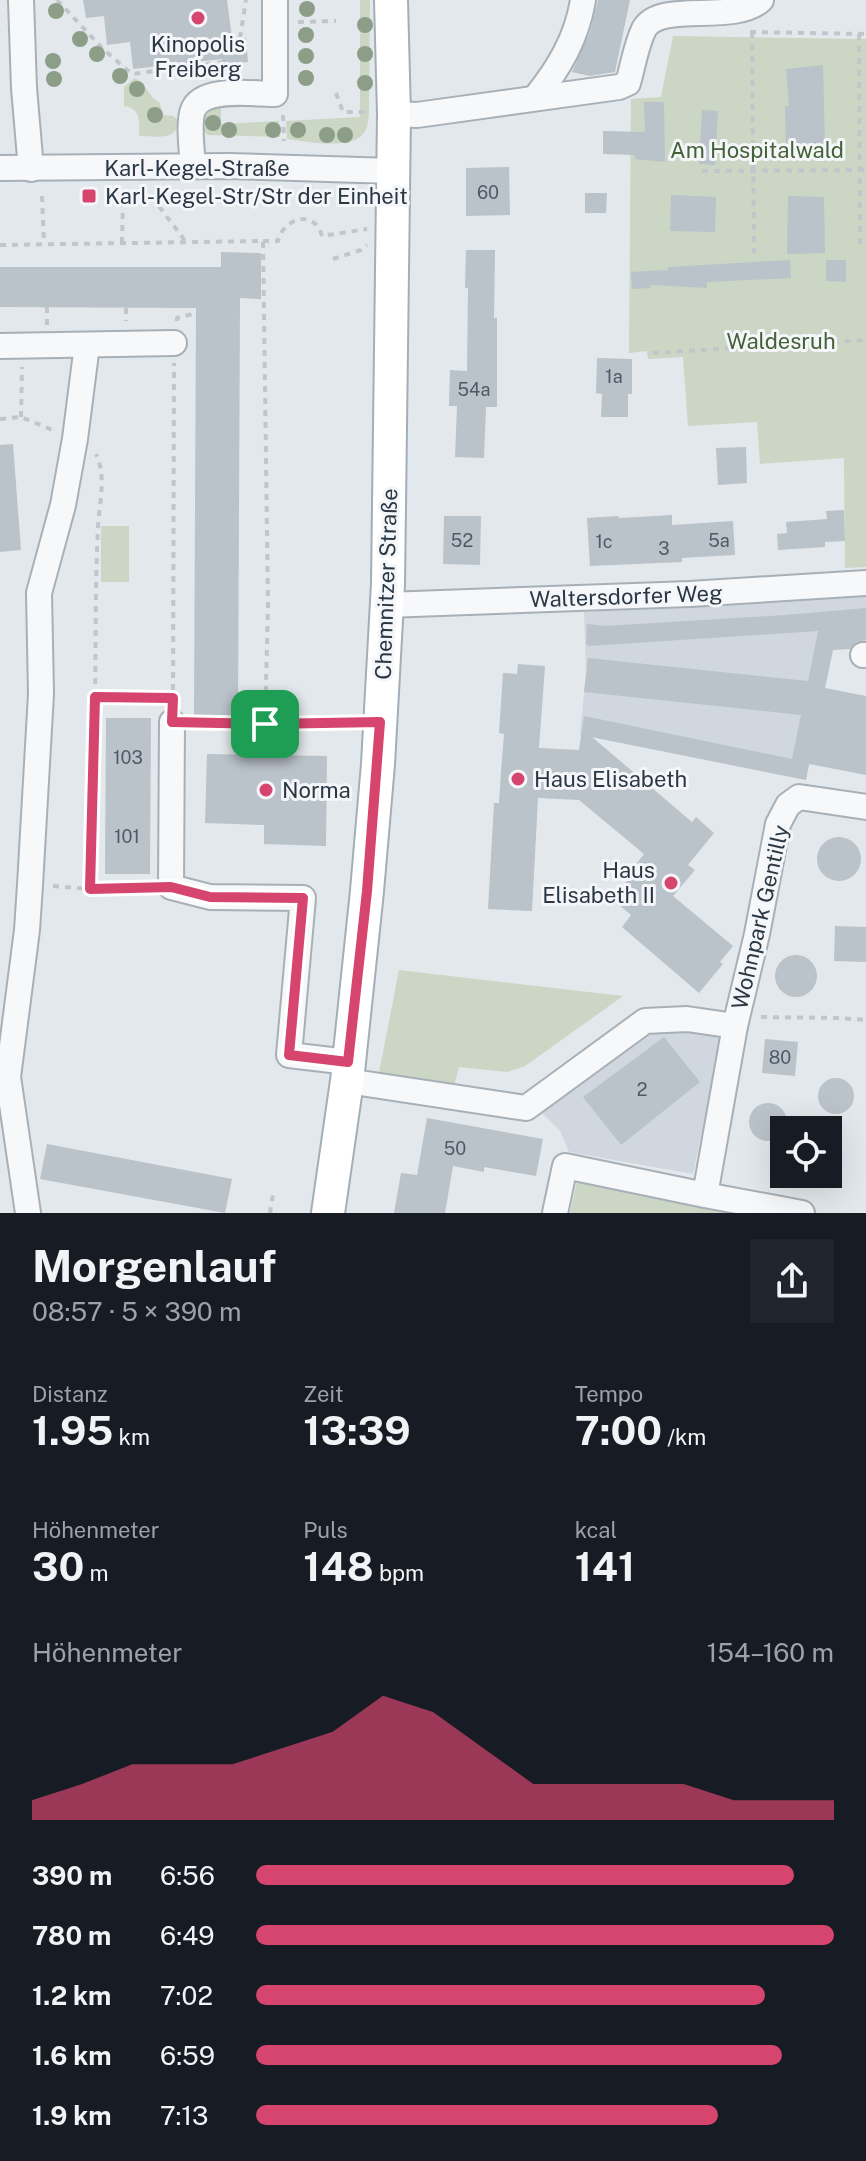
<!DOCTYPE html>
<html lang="de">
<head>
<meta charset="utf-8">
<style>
  body { margin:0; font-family:"Public Sans",sans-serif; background:#20242c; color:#f1f3f6; height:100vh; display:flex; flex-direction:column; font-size:30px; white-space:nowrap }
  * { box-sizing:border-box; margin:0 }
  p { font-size:26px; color:#9ea1a6 }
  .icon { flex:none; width:44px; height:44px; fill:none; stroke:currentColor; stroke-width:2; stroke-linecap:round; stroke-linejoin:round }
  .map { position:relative; height:1213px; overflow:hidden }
  .sheet { display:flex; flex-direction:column; background:#171b24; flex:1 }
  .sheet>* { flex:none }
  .controls { position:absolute; left:770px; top:1116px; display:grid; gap:16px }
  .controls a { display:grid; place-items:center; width:72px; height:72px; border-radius:0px; background:#171b24; box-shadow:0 8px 32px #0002; font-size:40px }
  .pin { position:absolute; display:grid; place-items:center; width:68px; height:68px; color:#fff; margin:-34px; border-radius:16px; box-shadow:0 4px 12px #0006 }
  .round { display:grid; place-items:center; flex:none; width:84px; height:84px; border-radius:0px; background:#20242c }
  .headline { display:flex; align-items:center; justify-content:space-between; height:136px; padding:0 32px }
  h1 { font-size:44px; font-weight:700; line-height:60px }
  .metrics { display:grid; grid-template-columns:repeat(3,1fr); gap:12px; height:136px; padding:8px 32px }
  .metrics div { display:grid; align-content:center }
  .metrics b { font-size:40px; font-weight:700 }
  .metrics small { font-size:22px; font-weight:400 }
  .metrics p { font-size:22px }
  .chart { height:224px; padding:16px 32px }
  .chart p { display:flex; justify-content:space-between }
  .chart svg { width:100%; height:144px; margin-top:8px; fill:#d5456d; opacity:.7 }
  ul { padding:0 32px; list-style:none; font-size:26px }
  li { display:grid; grid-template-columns:128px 96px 1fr; align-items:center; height:60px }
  li i { height:20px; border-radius:10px; background:#d5456d }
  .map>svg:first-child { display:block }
  .built { fill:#d1d7de }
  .green { fill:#cbd6c4 }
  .building { fill:#bac2ca }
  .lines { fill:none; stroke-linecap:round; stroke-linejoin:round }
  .minor-casing { stroke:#a8b0b7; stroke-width:28 }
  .major-casing { stroke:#a2aeb8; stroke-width:36 }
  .path { stroke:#c2c6cb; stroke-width:4; stroke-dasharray:6 6; stroke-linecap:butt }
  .minor { stroke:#f7f8fa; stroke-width:24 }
  .major { stroke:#fff; stroke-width:32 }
  .tree { fill:#8c9e88 }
  .route-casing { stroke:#fff; stroke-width:16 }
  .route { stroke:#d5456d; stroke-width:10 }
  .poi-dot { fill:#d5456d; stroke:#f4f6f9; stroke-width:3 }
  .labels { text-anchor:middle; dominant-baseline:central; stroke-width:6; stroke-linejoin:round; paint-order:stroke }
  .number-label { font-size:18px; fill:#4e5a66 }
  .poi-label { font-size:22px; fill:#2a3845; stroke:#f4f6f9; text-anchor:start }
  .park-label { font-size:22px; fill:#446237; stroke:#f4f6f9 }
  .street-label { font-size:22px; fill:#2a3845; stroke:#f4f6f9 }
</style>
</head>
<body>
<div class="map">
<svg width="866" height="1213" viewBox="0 0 866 1213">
  <rect width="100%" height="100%" fill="#e3e8ec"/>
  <g class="built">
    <polygon points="866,592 866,647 852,648 850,629 837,630 806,780 580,735 586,673 584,612"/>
    <polygon points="680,1028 722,1035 693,1174 569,1152 560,1131 542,1113 651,1030"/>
  </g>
  <g class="green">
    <path d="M360 0H370L369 114C368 121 368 128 364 133 351 151 305 141 287 139L286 121 360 117Z"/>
    <polygon points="673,36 866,39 866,567 845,568 844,458 760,464 757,422 688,426 683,357 648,359 647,351 629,353 631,99 661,97"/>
    <path d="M135 78C147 84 148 97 160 103L162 115 173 116 177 119C180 142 156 136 139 136 140 123 141 108 124 106V87Z"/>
    <polygon points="221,105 221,124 279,121 280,137 208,135 202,130 201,120 209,110"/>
    <rect x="101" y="526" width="28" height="56"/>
    <polygon points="399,970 623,996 525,1066 507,1072 459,1067 454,1086 379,1073"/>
    <polygon points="578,1177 752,1213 570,1213"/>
  </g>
  <g class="building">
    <polygon points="83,0 227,0 232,38 246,38 248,62 222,65 222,59 133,69 130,42 107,45 104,16 86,18"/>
    <polygon points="598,0 630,0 615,72 590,76 572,72 590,32"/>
    <polygon points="823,65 825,148 786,148 785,106 789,106 786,69"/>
    <polygon points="644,102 664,102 665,162 635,159 635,155 603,154 603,131 645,132"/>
    <polygon points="702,110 718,111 715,165 699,164"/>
    <polygon points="509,167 510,215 466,216 466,168"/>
    <polygon points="585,193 607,193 606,213 585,213"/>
    <polygon points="671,195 716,197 715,232 670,231"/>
    <polygon points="788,196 824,197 825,253 787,254"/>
    <polygon points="466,250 495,250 494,318 497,318 497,407 486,407 484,458 455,457 457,406 449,406 450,370 467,371 468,288 465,288"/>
    <polygon points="221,252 261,253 261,299 240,298 238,716 194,716 196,308 0,307 0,267 221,267"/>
    <polygon points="790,260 791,278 707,282 707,288 650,285 651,288 632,289 631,272 668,270 668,267"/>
    <polygon points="826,260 846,260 846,282 826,281"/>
    <polygon points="597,358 632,359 632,394 628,394 628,417 601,417 602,394 596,393"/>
    <polygon points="13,444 21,550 0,552 0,445"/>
    <polygon points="746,447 747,483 718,485 716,448"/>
    <polygon points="844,510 845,541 825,542 825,547 778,550 777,534 787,533 786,522 827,519 826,511"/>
    <polygon points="672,515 672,525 733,521 735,555 682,558 682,562 590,566 587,518 618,516 619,518"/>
    <polygon points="444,516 481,516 480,565 443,564"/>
    <polygon points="866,608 866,640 856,642 850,649 833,650 825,688 866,696 866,775 809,764 806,780 592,737 692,822 696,817 714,833 688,865 695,870 673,896 733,946 720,962 723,964 699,993 622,927 631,915 612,899 637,869 634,867 644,854 579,800 538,798 532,911 488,909 494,803 499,803 501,771 504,734 499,733 503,673 517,674 518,664 545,666 539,748 579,750 584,716 792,759 801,715 584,692 588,658 808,681 818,631 589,646 586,644 587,624 605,626 785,615"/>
    <polygon points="106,718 151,718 150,874 105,874"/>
    <polygon points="207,754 327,756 326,846 264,844 264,825 205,823"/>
    <circle cx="839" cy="859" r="22"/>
    <polygon points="835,926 866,927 866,962 834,961"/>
    <circle cx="796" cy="976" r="21"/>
    <polygon points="664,1037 700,1082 621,1145 583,1097"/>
    <polygon points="765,1039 798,1042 795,1076 762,1073"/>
    <circle cx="836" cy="1096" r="18"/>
    <circle cx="768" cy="1122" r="19"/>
    <polygon points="427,1118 543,1139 536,1176 484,1167 484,1172 453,1166 445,1213 394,1213 401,1173 417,1175"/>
    <polygon points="47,1144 232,1179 225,1213 40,1179"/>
  </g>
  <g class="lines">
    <g class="minor-casing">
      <g id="minor">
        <polyline points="21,0 24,88 31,169"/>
        <path d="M535 98C559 68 577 38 583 0"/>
        <path d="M394 114 417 115 619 87 628 83C633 66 636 45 644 29 660 0 734 25 761 0"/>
        <path d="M193 166C192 151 188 123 193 110 202 86 254 94 275 94V0"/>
        <polyline points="0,168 228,166 393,171"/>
        <polyline points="0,346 174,343"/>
        <polyline points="386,605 690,594 866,583"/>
        <polyline points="863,655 866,655"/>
        <polyline points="172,722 171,887 210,897 303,898 289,1055 348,1062"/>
        <polyline points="347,1081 526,1108 645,1021 687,1019 735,1026 757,934 778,824 788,805 799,797 866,807"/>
        <polyline points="705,1195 735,1026"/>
        <polyline points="28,1213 8,1077 27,930 30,885 41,694 39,593 63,505 75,439 87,345"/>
        <polyline points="555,1213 565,1166 705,1195 802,1213"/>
      </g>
    </g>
    <g class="major-casing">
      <polyline id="major" points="328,1213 347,1081 367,891 378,764 388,584 394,114 391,0"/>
    </g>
    <g class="path">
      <polyline points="57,0 103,49 132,74 222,62"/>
      <polyline points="298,22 336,21"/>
      <polyline points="750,32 866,34"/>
      <polyline points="752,32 754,253"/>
      <polyline points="859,34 860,249"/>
      <polyline points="240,38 246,0"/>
      <polyline points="336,93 343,112 369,112"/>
      <polyline points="283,115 284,141"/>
      <polyline points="702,171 866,170"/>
      <polyline points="42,196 44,244"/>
      <polyline points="95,196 95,198"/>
      <polyline points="152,197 186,242"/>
      <path d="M263 241H278C284 217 315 209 322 236L367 229"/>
      <polyline points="122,243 123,197"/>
      <polyline points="0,245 263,241 268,604 265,724 193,722"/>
      <polyline points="333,259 361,250 367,245"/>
      <polyline points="126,308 126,321"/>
      <polyline points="177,321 177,318 200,312"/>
      <polyline points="47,325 47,307"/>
      <polyline points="653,353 866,340"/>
      <polyline points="21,417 22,367"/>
      <polyline points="0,419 21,417 55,431"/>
      <path d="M95 696C96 640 95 584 98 528 99 503 107 478 96 454"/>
      <polyline points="173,702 174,363"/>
      <polyline points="265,724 354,722"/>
      <polyline points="53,886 90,889"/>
      <polyline points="148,887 90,889 95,697 172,698"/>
      <polyline points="761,1017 838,1018 866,1020"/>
      <polyline points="270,1213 273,1194"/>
    </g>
    <use href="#minor" class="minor"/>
    <use href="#major" class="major"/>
  </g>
  <g class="tree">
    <circle cx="307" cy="9" r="8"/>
    <circle cx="56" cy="11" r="8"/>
    <circle cx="365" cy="25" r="8"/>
    <circle cx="306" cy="35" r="8"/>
    <circle cx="80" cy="39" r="8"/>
    <circle cx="97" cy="54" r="8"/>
    <circle cx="365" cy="54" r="8"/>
    <circle cx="306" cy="56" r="8"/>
    <circle cx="53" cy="61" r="8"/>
    <circle cx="120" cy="76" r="8"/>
    <circle cx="306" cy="78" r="8"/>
    <circle cx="54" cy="79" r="8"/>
    <circle cx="365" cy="83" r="8"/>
    <circle cx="137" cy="89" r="8"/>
    <circle cx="155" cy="115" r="8"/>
    <circle cx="213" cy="123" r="8"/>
    <circle cx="229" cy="130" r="8"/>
    <circle cx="273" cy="130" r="8"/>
    <circle cx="298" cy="130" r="8"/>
    <circle cx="327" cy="135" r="8"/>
    <circle cx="345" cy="135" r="8"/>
  </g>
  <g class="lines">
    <g class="route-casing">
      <polygon id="route" points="95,697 173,698 172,722 265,724 380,722 367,891 348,1062 289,1055 303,898 210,897 171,887 90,889"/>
    </g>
    <use href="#route" class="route"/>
  </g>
  <g class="poi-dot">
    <circle cx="198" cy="18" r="8"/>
    <rect x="81" y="188" width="16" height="16" rx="4"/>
    <circle cx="518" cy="779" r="8"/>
    <circle cx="266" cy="790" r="8"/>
    <circle cx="671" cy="883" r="8"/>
  </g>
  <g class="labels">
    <g class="number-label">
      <text x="488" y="192">60</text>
      <text x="614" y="376">1a</text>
      <text x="474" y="389">54a</text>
      <text x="462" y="540">52</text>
      <text x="719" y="540">5a</text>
      <text x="604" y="541">1c</text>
      <text x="664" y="548">3</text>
      <text x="128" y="757">103</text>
      <text x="127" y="836">101</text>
      <text x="780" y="1057">80</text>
      <text x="642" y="1089">2</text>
      <text x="455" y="1148">50</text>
    </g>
    <g class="poi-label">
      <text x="198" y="44" text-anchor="middle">Kinopolis<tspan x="198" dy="25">Freiberg</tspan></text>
      <text x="105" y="196">Karl-Kegel-Str/Str der Einheit</text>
      <text x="534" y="779">Haus Elisabeth</text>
      <text x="282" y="790">Norma</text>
      <text x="655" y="870" text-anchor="end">Haus<tspan x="655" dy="25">Elisabeth II</tspan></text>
    </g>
    <g class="park-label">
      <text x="757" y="150">Am Hospitalwald</text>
      <text x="781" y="341">Waldesruh</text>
    </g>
    <g class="street-label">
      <text x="197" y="168">Karl-Kegel-Straße</text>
      <text transform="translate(386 584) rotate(-88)">Chemnitzer Straße</text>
      <text transform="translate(626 596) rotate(-2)">Waltersdorfer Weg</text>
      <text transform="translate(760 917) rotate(-77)">Wohnpark Gentilly</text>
    </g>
  </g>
</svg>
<div class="controls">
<a><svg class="icon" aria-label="locate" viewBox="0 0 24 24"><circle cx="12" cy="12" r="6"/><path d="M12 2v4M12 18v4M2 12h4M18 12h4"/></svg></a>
</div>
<div class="pin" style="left:265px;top:724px;background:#1e9e55"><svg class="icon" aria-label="arrive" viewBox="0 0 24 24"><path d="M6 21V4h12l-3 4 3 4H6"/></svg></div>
</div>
<section class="sheet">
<div class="headline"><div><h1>Morgenlauf</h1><p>08:57 · 5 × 390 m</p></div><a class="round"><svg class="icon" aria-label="share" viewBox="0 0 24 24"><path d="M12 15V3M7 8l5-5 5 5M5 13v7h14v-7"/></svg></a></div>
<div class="metrics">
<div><p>Distanz</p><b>1.95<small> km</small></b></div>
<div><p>Zeit</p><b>13:39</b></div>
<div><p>Tempo</p><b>7:00<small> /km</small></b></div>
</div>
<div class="metrics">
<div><p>Höhenmeter</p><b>30<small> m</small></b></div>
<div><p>Puls</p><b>148<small> bpm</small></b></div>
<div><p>kcal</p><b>141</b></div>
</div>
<div class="chart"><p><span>Höhenmeter</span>154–160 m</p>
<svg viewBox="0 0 160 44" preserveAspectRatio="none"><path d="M0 44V38L10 33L20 27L30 27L40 27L50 22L60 17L70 6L80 11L90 22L100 33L110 33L120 33L130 33L140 38L150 38L160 38V44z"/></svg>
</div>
<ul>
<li><b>390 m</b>6:56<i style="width:93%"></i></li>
<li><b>780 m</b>6:49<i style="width:100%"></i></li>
<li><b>1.2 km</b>7:02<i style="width:88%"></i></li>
<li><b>1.6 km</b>6:59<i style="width:91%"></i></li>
<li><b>1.9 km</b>7:13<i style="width:80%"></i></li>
</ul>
</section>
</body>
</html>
